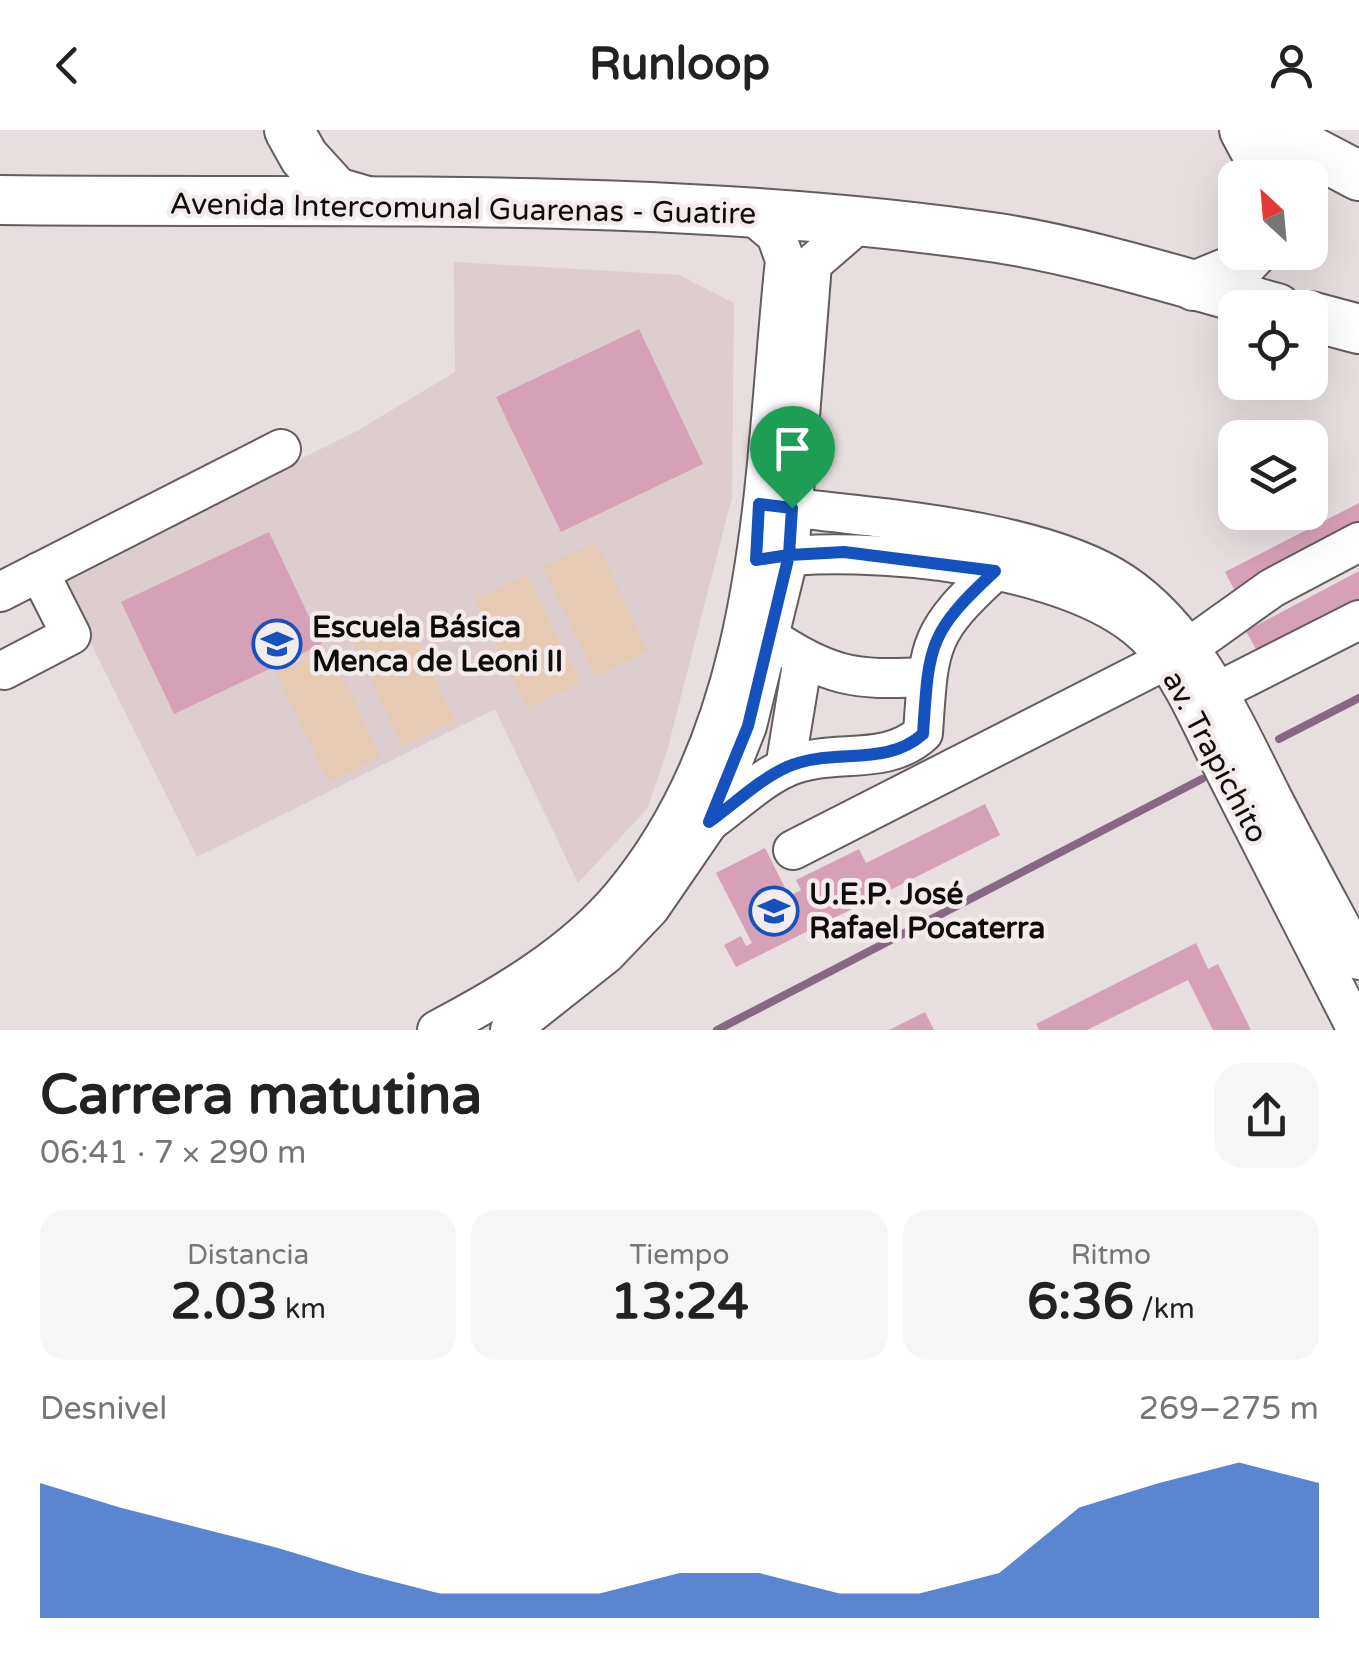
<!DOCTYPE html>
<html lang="es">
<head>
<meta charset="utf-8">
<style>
  body { margin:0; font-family:"Varela Round",sans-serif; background:#f6f6f6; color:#222; height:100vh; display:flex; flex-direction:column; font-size:38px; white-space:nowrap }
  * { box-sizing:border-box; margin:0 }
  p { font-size:32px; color:#767676 }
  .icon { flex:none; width:55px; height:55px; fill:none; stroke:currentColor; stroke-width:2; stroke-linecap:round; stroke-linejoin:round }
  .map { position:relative; height:900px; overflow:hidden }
  .details { display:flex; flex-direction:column; background:#fff; flex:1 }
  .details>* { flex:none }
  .needle { width:65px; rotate:334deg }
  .fabs { position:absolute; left:1218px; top:30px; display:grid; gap:20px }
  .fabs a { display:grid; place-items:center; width:110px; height:110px; border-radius:20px; background:#fff; box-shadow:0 10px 40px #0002; font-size:50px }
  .pin { position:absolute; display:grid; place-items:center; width:85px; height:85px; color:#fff; margin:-102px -42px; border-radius:50% 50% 50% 0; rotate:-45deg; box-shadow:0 0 10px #0007 }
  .pin .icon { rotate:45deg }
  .round { display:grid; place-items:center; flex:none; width:105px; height:105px; border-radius:30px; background:#f6f6f6 }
  .headline { display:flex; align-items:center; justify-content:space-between; height:170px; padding:0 40px }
  h1 { font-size:55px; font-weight:700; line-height:75px }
  .figures { display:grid; grid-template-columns:repeat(3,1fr); gap:15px; height:170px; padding:10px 40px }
  .figures div { display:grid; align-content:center; border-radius:25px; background:#f6f6f6; text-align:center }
  .figures b { font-size:50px; font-weight:700 }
  .figures small { font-size:28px; font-weight:400 }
  .figures p { font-size:28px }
  .chart { height:280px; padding:20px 40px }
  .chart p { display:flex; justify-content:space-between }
  .chart svg { width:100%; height:180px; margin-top:10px; fill:#1552bd; opacity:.7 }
  header { display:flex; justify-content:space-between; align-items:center; height:130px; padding:0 40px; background:#fff; font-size:45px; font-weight:700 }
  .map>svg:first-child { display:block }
  .built { fill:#ddcdce }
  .green { fill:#e6cab3 }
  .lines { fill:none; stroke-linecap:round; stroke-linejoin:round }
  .stream { stroke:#866882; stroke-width:8 }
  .building { fill:#d6a0b6 }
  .minor-casing { stroke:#645d5e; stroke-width:42 }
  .major-casing { stroke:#645d5e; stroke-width:52 }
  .minor { stroke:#fff; stroke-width:38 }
  .major { stroke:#fff; stroke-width:48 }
  .route-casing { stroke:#fff; stroke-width:20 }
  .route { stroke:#1552bd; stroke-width:12 }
  .labels { text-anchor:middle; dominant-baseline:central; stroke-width:9; stroke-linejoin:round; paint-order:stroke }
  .street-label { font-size:30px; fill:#0f0c0c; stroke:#f4ecec }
  .poi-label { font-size:30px; font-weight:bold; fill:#0f0c0c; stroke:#f4ecec; text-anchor:start }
</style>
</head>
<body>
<header><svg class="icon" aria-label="back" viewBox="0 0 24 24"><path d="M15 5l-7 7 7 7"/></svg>Runloop<svg class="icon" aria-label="person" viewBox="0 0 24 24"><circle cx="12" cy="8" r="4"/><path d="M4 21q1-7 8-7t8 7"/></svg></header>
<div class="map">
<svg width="1359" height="900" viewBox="0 0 1359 900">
  <rect width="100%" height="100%" fill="#e7dedf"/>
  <polygon class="built" points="454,132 679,145 734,173 732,367 667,621 647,679 578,753 495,579 197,727 59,449 357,301 455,242"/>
  <g class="green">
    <polygon points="596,412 648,521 595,546 543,437"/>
    <polygon points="527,444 580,553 527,578 475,469"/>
    <polygon points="403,481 455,591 402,616 350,507"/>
    <polygon points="329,518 381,627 329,652 276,543"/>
  </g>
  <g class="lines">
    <g class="stream">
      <polyline points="1279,609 1359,568"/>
      <polyline points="717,900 1202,649"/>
    </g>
  </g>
  <g class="building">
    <polygon points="639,199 703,334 561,402 496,267"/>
    <polygon points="1359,373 1359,400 1236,463 1225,442"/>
    <polygon points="269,402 322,514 174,584 121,472"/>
    <polygon points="1359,441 1359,483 1264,534 1246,501"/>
    <polygon points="985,674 1000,705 736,837 724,815 741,806 746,816 752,813 716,743 765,718 789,766 801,760 796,750 859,719 866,733"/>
    <polygon points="1196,813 1208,839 1218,834 1251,900 1213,900 1188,850 1087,900 1039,900 1036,894"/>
    <polygon points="925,882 934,900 889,900"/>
  </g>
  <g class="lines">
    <g class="minor-casing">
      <g id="minor">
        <path d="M770 375C872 388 1038 397 1123 453 1196 502 1235 594 1273 669 1301 723 1330 776 1359 830"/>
        <path d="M763 429C863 414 1082 433 1152 512 1186 552 1206 605 1230 651 1272 734 1315 817 1357 900"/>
        <polyline points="0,462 281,319"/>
        <path d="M768 506C827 546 854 551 924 547"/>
        <polyline points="1188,518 1272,458 1359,412"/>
        <polyline points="4,540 71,505 39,442"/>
        <polyline points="1215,563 1359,490"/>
        <polyline points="785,638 803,528"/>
        <path d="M709 692C734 674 760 649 787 637 833 617 885 638 923 603 929 515 927 503 995 441"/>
        <polyline points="793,720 1164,531"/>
        <path d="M437 900C502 866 573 824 621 767 769 590 762 347 785 130L776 105 750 83"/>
        <polyline points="510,900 606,824 650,778 709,692 747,596 789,425 812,134 858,94"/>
      </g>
    </g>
    <g class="major-casing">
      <g id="major">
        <polyline points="289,0 304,27 336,62 367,71"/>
        <polyline points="1244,0 1270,48"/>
        <polyline points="1272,0 1359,46"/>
        <path d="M0 70C332 74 668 60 998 108 1088 122 1188 154 1277 178"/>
        <polyline points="1194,156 1238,138 1253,122"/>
        <polyline points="1310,186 1359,199"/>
      </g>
    </g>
    <use href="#minor" class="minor"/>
    <use href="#major" class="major"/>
  </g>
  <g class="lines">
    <g class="route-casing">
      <path id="route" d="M792 378 759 374 756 430 789 425 748 596 709 692C734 674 760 649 787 637 833 617 885 638 923 604 929 514 928 503 995 441L844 422 789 425 792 378"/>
    </g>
    <use href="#route" class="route"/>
  </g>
  <defs>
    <g id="school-ring" transform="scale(2.5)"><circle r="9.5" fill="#f4ecec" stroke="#1552bd" stroke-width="1.5"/><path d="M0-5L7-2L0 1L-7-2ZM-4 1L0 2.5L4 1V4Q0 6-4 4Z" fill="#1552bd"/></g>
  </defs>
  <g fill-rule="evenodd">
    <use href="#school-ring" x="277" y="514"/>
    <use href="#school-ring" x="774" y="781"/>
  </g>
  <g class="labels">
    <g class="street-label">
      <text transform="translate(463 79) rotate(1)">Avenida Intercomunal Guarenas - Guatire</text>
      <text transform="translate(1215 627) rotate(62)">av. Trapichito</text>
    </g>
    <g class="poi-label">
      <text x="312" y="497">Escuela Básica<tspan x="312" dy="34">Menca de Leoni II</tspan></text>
      <text x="809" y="764">U.E.P. José<tspan x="809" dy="34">Rafael Pocaterra</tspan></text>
    </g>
  </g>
</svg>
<div class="fabs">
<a><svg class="needle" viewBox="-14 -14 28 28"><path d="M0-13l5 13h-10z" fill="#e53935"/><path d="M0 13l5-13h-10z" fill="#767676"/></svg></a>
<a><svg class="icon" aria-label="locate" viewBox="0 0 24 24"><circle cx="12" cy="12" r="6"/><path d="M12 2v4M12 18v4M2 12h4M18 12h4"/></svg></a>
<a><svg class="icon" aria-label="layers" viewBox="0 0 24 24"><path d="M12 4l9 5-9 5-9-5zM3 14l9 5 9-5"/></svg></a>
</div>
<div class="pin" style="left:792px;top:378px;background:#1e9e55"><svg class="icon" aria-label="arrive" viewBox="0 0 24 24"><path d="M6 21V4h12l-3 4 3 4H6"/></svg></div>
</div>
<section class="details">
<div class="headline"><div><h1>Carrera matutina</h1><p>06:41 · 7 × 290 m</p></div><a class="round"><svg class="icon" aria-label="share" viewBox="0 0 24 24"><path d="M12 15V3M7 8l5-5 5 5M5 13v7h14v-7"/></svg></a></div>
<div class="figures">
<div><p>Distancia</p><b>2.03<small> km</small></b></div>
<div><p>Tiempo</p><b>13:24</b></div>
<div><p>Ritmo</p><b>6:36<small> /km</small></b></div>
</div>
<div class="chart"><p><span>Desnivel</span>269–275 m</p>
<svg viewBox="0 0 160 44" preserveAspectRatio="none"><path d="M0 44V11L10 17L20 22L30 27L40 33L50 38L60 38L70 38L80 33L90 33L100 38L110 38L120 33L130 17L140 11L150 6L160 11V44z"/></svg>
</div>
</section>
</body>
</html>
